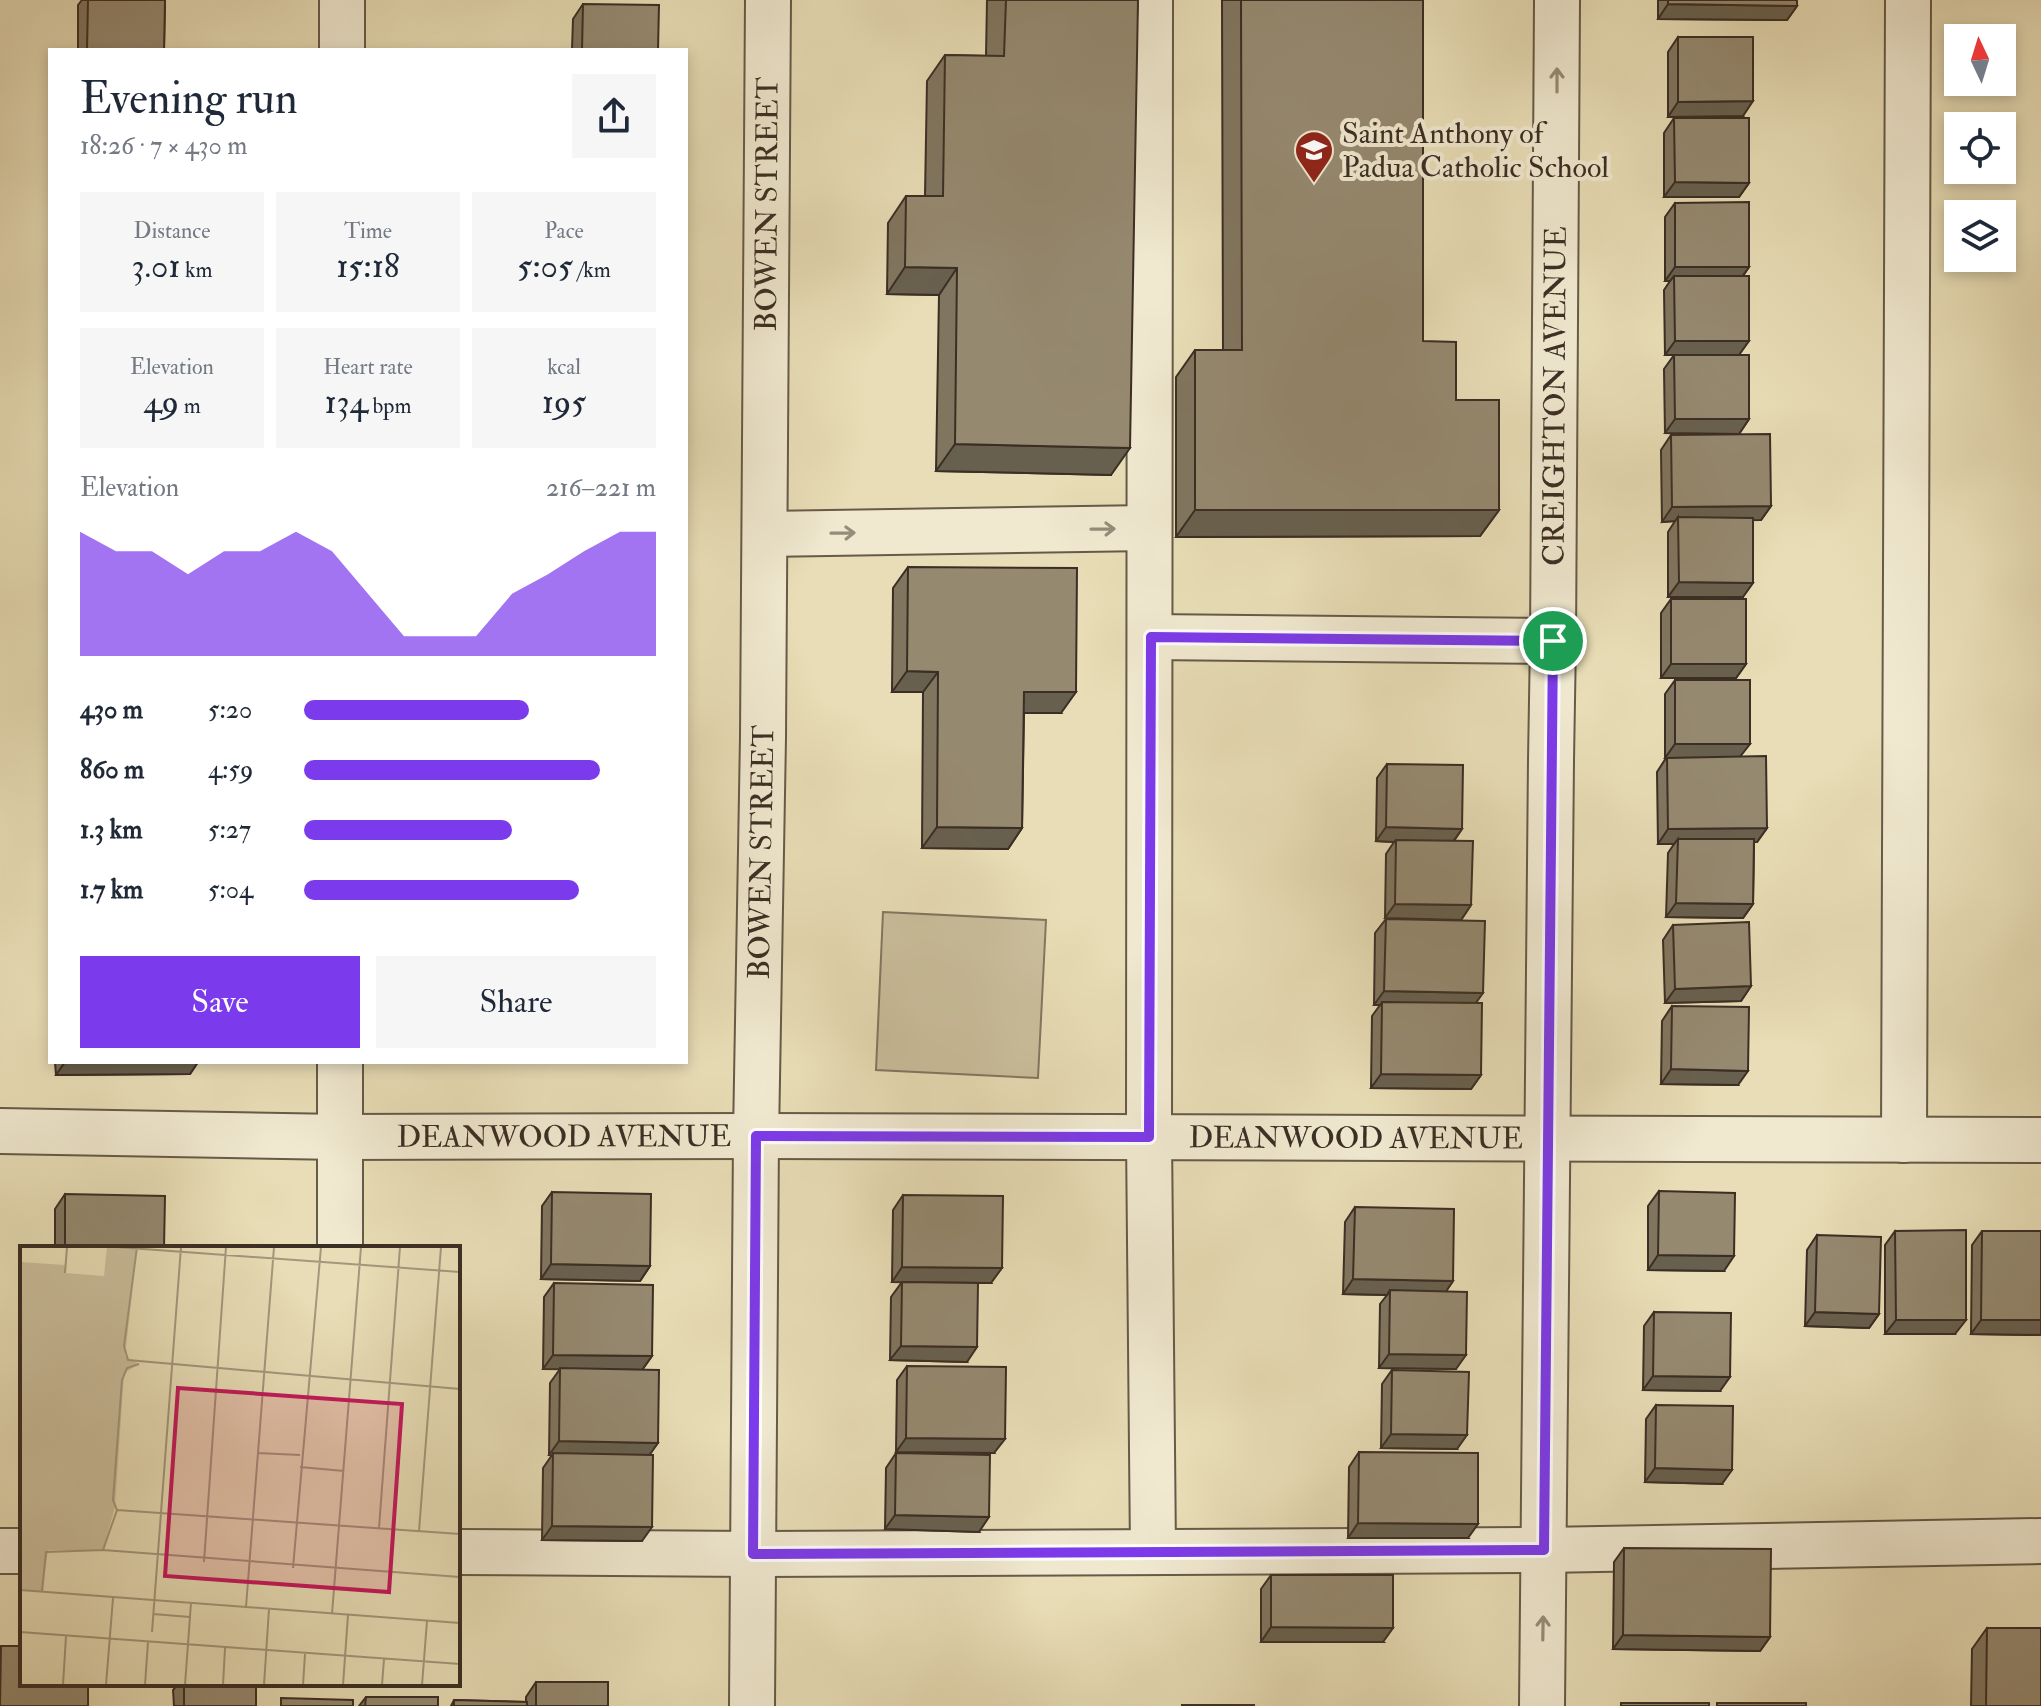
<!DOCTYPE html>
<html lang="en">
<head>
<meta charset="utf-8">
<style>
  body { margin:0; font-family:"IM FELL Double Pica",serif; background:#f6f6f7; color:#1f2937; height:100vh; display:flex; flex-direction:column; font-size:30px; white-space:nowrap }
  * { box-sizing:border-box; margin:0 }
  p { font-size:26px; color:#747a83 }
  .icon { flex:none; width:44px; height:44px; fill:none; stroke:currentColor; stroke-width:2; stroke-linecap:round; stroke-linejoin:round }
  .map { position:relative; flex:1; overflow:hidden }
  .details { position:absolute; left:48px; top:48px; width:640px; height:1016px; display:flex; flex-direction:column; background:#fff; border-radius:0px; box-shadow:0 4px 12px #0003 }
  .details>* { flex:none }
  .needle { width:52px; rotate:356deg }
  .fabs { position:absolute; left:1944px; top:24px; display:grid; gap:16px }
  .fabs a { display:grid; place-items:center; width:72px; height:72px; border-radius:0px; background:#fff; box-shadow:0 4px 12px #0003; font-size:40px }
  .pin { position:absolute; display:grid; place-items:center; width:68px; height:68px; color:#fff; margin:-34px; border:4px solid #fff; border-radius:50%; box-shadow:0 2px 8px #0007 }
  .round { display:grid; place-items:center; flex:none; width:84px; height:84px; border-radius:0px; background:#f6f6f7 }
  .head { display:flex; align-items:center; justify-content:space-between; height:136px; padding:0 32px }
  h1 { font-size:44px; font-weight:600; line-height:60px }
  .figures { display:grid; grid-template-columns:repeat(3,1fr); gap:12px; height:136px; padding:8px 32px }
  .figures div { display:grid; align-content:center; border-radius:0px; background:#f6f6f7; text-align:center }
  .figures b { font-size:34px; font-weight:600 }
  .figures small { font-size:22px; font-weight:400 }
  .figures p { font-size:22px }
  .chart { height:224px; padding:16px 32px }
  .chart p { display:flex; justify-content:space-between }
  .chart svg { width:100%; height:144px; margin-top:8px; fill:#7c3aed; opacity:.7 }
  .action { display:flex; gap:16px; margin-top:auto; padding:16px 32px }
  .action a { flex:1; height:92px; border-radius:0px; background:#7c3aed; color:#fff; font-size:32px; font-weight:600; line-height:92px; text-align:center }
  .action a+a { background:#f6f6f7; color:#1f2937 }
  ul { padding:0 32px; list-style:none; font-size:26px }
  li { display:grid; grid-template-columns:128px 96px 1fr; align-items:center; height:60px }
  li i { height:20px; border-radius:10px; background:#7c3aed }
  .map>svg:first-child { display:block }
  .green { fill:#cbbf9d; stroke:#837660; stroke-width:2 }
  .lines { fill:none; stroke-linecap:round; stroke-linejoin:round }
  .minor-casing { stroke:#665a48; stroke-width:48 }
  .minor { stroke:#f0e9d0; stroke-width:44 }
  .wall { fill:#807660; stroke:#3b2e24; stroke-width:2 }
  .shaded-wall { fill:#68604e; stroke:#3b2e24; stroke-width:2 }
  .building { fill:#958970; stroke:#3b2e24; stroke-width:2 }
  .oneway { stroke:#968c7a }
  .route-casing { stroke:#fff; stroke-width:16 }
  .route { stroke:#7c3aed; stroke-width:10 }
  .labels { text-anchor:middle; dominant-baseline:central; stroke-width:8; stroke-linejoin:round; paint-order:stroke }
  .poi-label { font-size:30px; fill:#3b2e24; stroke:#f0e9d0; text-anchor:start }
  .street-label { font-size:30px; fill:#3b2e24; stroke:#f0e9d0 }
  .inset-road { fill:none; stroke:#a3977c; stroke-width:2 }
  .view { fill:#c2185b; fill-opacity:0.15; stroke:#c2185b; stroke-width:4 }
  .inset-edge { fill:none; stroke:#3b2e24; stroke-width:4 }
</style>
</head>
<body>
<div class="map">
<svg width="2041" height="1706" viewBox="0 0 2041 1706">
  <rect width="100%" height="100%" fill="#e8ddb6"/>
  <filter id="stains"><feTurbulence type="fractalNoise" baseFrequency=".0025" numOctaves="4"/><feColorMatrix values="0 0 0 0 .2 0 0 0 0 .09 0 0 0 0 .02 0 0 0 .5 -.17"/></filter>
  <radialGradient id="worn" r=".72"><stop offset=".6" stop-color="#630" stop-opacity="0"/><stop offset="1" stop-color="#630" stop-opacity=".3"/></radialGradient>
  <polygon class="green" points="883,912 1046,920 1038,1078 876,1070"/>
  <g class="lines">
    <g class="minor-casing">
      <g id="minor">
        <polyline points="1150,0 1149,1137 1153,1552"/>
        <polyline points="342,50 342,0"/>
        <polyline points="765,534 1149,528"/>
        <polyline points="1151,637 1553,641"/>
        <path id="s1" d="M0 1131 340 1137 756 1136 2041 1140"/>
        <polyline points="1904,1140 1908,0"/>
        <polyline points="340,1248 340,1062"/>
        <polyline points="0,1551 22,1551"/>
        <polyline points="458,1552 753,1554 1544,1550 2041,1541"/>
        <path id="s2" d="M752 1706 756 1136 763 737 768 0"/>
        <path id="s3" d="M1542 1706 1551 760 1553 641 1557 0"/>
      </g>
    </g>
    <use href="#minor" class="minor"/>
  </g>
  <g class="wall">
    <polygon points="82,0 165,0 164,50 78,50 78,5"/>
    <polygon points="987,0 1138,0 1111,475 936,471 939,295 887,294 888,223 906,196 925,196 927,81 945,55 986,56"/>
    <polygon points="1222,0 1423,0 1423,341 1456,400 1499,510 1480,536 1176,537 1176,377 1195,350 1223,350"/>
    <polygon points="1658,0 1797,0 1797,6 1787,20 1658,19"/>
    <polygon points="583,4 658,50 572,50 573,19"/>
    <polygon points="1678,37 1743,116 1668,117 1668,52"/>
    <polygon points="1674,118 1749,183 1739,197 1664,197 1664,133"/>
    <polygon points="1675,203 1749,267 1743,276 1739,355 1749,419 1739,434 1665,433 1664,369 1674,355 1665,355 1664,290 1670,281 1665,281 1665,217"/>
    <polygon points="1671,435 1771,506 1761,520 1753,520 1743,597 1668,597 1668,532 1675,521 1662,522 1661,450"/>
    <polygon points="908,567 1061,713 1024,713 1022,828 1008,849 922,848 923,692 892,692 893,588"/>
    <polygon points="1671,599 1746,664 1736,678 1661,678 1661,613"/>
    <polygon points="1675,680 1741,756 1767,828 1757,842 1754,842 1753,904 1743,918 1666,917 1668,853 1674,844 1658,844 1657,772 1666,758 1665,758 1665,694"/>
    <polygon points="1387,764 1462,829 1454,841 1471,905 1461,920 1385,918 1386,854 1394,842 1376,841 1377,778"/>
    <polygon points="1386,919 1477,1002 1481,1075 1471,1089 1371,1088 1372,1016 1380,1005 1374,1005 1375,933"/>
    <polygon points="1673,925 1751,986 1741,1001 1665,1003 1663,940"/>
    <polygon points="1672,1006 1738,1085 1661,1084 1662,1021"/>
    <polygon points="55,1062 198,1062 190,1074 56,1075"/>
    <polygon points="1659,1191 1724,1271 1648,1270 1648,1206"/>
    <polygon points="552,1192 650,1266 640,1281 541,1279 542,1206"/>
    <polygon points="65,1194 164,1248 55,1248 55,1209"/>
    <polygon points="903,1195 991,1283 892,1282 893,1210"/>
    <polygon points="1355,1207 1453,1281 1446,1291 1456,1369 1379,1368 1380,1304 1387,1295 1343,1294 1345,1222"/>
    <polygon points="1895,1231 1955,1334 1885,1334 1885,1245"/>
    <polygon points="1982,1231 2041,1231 2041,1335 1971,1334 1972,1245"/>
    <polygon points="1817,1235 1879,1314 1869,1328 1805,1326 1807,1250"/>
    <polygon points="902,1282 967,1362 890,1360 891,1297"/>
    <polygon points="554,1283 652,1356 642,1370 650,1454 642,1541 542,1540 543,1468 552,1455 549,1455 550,1383 560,1369 543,1369 544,1297"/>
    <polygon points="1654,1312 1720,1391 1643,1390 1644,1326"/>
    <polygon points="907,1366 994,1453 896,1452 897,1380"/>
    <polygon points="1392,1370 1457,1449 1381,1448 1382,1384"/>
    <polygon points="1656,1405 1722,1484 1645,1482 1646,1419"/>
    <polygon points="1359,1452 1468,1538 1348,1538 1349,1467"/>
    <polygon points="896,1453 979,1532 885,1529 886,1468"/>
    <polygon points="1624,1548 1770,1637 1760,1651 1613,1649 1614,1562"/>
    <polygon points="1271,1575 1383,1642 1261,1642 1261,1589"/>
    <polygon points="1987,1628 2041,1706 1971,1706 1972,1649"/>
    <polygon points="536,1682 608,1706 451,1706 454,1700 526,1702 526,1697"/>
    <polygon points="178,1684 256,1684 256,1706 174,1706 173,1690"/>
    <polygon points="366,1697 438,1706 359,1706"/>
  </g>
  <g class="shaded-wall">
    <polygon points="1668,4 1797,6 1787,20 1658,19"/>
    <polygon points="1753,101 1743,116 1668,117 1678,102"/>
    <polygon points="1675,182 1749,183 1739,197 1664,197"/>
    <polygon points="905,267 957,268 939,295 887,294"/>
    <polygon points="1675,267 1749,267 1739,281 1674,276 1670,281 1665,281"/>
    <polygon points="1675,341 1749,341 1739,355 1665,355"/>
    <polygon points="1675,419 1749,419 1739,434 1665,433"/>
    <polygon points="955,444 1130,448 1111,475 936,471"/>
    <polygon points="1771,506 1761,520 1678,521 1678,517 1675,521 1662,522 1672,507"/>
    <polygon points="1195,510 1499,510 1480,536 1176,537"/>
    <polygon points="1679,582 1753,583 1743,597 1668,597"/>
    <polygon points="1671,664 1746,664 1736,678 1661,678"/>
    <polygon points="907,671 938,672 923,692 892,692"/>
    <polygon points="1024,692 1076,692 1061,713 1009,713"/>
    <polygon points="1675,744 1750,744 1739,758 1665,758"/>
    <polygon points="937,827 1022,828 1008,849 922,848"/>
    <polygon points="1386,827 1462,829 1452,843 1396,840 1394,842 1376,841"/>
    <polygon points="1767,828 1757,842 1678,844 1678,839 1674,844 1658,844 1668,829"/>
    <polygon points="1676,903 1753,904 1743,918 1666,917"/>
    <polygon points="1395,904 1471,905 1461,920 1385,918"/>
    <polygon points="1751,986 1741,1001 1665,1003 1675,989"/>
    <polygon points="1384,991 1483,993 1473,1007 1382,1002 1380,1005 1374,1005"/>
    <polygon points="65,1062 198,1062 190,1074 56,1075"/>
    <polygon points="1671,1069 1748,1071 1738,1085 1661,1084"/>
    <polygon points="1381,1074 1481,1075 1471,1089 1371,1088"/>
    <polygon points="1658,1255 1734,1256 1724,1271 1648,1270"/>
    <polygon points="551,1264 650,1266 640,1281 541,1279"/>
    <polygon points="902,1267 1002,1268 991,1283 892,1282"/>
    <polygon points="1353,1279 1453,1281 1443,1296 1390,1290 1387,1295 1343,1294"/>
    <polygon points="1815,1312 1879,1314 1869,1328 1805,1326"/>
    <polygon points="1896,1320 1966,1320 1955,1334 1885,1334"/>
    <polygon points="1981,1320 2041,1320 2041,1335 1971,1334"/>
    <polygon points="901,1346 977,1347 967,1362 890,1360"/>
    <polygon points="1389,1354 1466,1355 1456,1369 1379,1368"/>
    <polygon points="553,1355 652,1356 642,1370 543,1369"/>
    <polygon points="1653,1376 1730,1377 1720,1391 1643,1390"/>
    <polygon points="1391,1434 1467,1435 1457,1449 1381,1448"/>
    <polygon points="906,1438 1005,1439 994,1453 896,1452"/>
    <polygon points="559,1441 658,1443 648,1457 549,1455"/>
    <polygon points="1655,1468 1732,1470 1722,1484 1645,1482"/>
    <polygon points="895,1515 989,1517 979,1532 885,1529"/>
    <polygon points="1358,1523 1478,1524 1468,1538 1348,1538"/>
    <polygon points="552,1526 652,1527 642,1541 542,1540"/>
    <polygon points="1271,1627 1393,1628 1383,1642 1261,1642"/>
    <polygon points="1623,1635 1770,1637 1760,1651 1613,1649"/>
  </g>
  <g class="building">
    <polygon points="88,0 165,0 164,50 87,50"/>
    <polygon points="1006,0 1138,0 1130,448 955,444 957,268 905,267 906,196 943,196 945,55 1004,56"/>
    <polygon points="1241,0 1423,0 1423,341 1456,342 1456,400 1499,400 1499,510 1195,510 1195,350 1242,350"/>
    <polygon points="1668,0 1797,0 1797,6 1668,4"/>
    <polygon points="583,4 659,5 658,50 582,50"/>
    <polygon points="1678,37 1753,37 1753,101 1678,102"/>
    <polygon points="1674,118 1749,118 1749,183 1675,182"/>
    <polygon points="1749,202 1749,267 1675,267 1675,203"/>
    <polygon points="1674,276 1749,276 1749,341 1675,341"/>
    <polygon points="1674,355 1749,355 1749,419 1675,419"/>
    <polygon points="1770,434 1771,506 1672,507 1671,435"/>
    <polygon points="1678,517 1753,518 1753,583 1679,582"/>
    <polygon points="908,567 1077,568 1076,692 1024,692 1022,828 937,827 938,672 907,671"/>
    <rect x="1671" y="599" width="75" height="65"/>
    <rect x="1675" y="680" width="75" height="64"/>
    <polygon points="1766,756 1767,828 1668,829 1667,758"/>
    <polygon points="1387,764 1463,765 1462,829 1386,827"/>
    <polygon points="1678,839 1754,839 1753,904 1676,903"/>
    <polygon points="1396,840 1473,841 1471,905 1395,904"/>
    <polygon points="1386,919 1485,921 1483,993 1384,991"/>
    <polygon points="1749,922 1751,986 1675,989 1673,925"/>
    <polygon points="1382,1002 1482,1003 1481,1075 1381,1074"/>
    <polygon points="1672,1006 1749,1007 1748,1071 1671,1069"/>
    <polygon points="1659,1191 1735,1193 1734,1256 1658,1255"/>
    <polygon points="552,1192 651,1194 650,1266 551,1264"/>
    <polygon points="65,1194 165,1196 164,1248 65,1248"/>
    <polygon points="903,1195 1003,1196 1002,1268 902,1267"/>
    <polygon points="1355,1207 1454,1209 1453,1281 1353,1279"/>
    <polygon points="1966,1230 1966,1320 1896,1320 1895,1231"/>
    <polygon points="1982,1231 2041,1231 2041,1320 1981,1320"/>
    <polygon points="1817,1235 1881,1237 1879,1314 1815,1312"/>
    <polygon points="902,1282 978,1283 977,1347 901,1346"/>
    <polygon points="554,1283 653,1285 652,1356 553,1355"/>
    <polygon points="1390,1290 1467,1292 1466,1355 1389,1354"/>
    <polygon points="1654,1312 1731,1313 1730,1377 1653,1376"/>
    <polygon points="907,1366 1006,1367 1005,1439 906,1438"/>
    <polygon points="560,1368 659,1370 658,1443 559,1441"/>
    <polygon points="1392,1370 1469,1372 1467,1435 1391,1434"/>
    <polygon points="1656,1405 1733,1406 1732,1470 1655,1468"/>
    <polygon points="1359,1452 1478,1453 1478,1524 1358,1523"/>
    <polygon points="553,1453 653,1455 652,1527 552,1526"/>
    <polygon points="896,1453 990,1455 989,1517 895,1515"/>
    <polygon points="1624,1548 1771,1549 1770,1637 1623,1635"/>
    <polygon points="1271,1575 1393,1575 1393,1628 1271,1627"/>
    <polygon points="1987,1628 2041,1628 2041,1706 1986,1706"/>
    <polygon points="1,1646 22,1646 22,1684 88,1684 88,1706 0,1706"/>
    <rect x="536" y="1682" width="72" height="24"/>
    <rect x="184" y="1684" width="72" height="22"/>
    <polygon points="366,1697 438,1697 438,1706 365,1706"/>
    <polygon points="281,1698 353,1700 353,1706 281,1706"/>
    <polygon points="454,1700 527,1702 527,1706 454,1706"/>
    <rect x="1621" y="1703" width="88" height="3"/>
    <rect x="1717" y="1703" width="89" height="3"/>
    <rect x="1182" y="1705" width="72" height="1"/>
  </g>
  <defs><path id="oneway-shaft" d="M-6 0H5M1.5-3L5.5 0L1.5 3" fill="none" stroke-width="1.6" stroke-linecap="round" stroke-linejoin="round" transform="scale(2)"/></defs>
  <g class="oneway">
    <use href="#oneway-shaft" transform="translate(1557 80) rotate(-90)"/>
    <use href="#oneway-shaft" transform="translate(1103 529) rotate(-1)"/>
    <use href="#oneway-shaft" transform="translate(843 533) rotate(-1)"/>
    <use href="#oneway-shaft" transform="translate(1543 1628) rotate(-89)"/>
  </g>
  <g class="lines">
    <g class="route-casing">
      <polygon id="route" points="1151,637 1553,641 1544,1550 753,1554 756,1136 1149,1137"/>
    </g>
    <use href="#route" class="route"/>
  </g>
  <defs>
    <g id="school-pin" transform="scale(2)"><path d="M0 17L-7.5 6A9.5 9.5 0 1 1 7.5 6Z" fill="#8f2418" stroke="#f0e9d0"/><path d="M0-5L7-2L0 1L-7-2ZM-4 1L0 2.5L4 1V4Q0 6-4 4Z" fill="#fff"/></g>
  </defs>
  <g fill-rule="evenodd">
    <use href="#school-pin" x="1314" y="150"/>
  </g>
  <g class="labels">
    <g class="poi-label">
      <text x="1342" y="133">Saint Anthony of<tspan x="1342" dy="34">Padua Catholic School</tspan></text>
    </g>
    <g class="street-label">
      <text stroke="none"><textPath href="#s2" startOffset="1502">BOWEN STREET</textPath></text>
      <text stroke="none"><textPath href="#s3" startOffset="1310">CREIGHTON AVENUE</textPath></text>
      <text stroke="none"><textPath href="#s2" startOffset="854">BOWEN STREET</textPath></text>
      <text stroke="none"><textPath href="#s1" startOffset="564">DEANWOOD AVENUE</textPath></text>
      <text stroke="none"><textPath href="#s1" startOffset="1356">DEANWOOD AVENUE</textPath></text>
    </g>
  </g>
  <g transform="translate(20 1246)">
    <rect width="440" height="440" fill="#e8ddb6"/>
    <path d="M87 1 117 2 105 110 119 118 104 127 95 261 83 304H28L22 346 0 344V16L45 19V27L84 30Z" fill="#cbbf9d"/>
    <path class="inset-road" d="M96 1 440 26M117 1 104 100 108 114 440 143M45 27 47 1M238 207 280 209M280 221 324 225M97 264 440 288M97 264 93 254 102 134 107 122 119 118M359 282 380 1M399 285 421 1M83 304 440 331M184 316 206 1M273 322 301 1M0 344 440 377M22 346 26 306 83 304 97 264M226 361 254 1M133 368 170 371M312 368 341 1M0 386 440 418M132 386 161 1M43 439 46 390M86 439 93 352M125 439 128 396M165 439 171 357M203 439 205 402M244 439 249 363M283 439 285 408M323 439 328 369M362 439 364 413M402 439 407 375"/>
    <path class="view" d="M158 142 382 158 369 346 145 330Z"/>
    <rect width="440" height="440" class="inset-edge"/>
  </g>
  <rect width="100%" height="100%" filter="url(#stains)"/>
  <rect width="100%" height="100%" fill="url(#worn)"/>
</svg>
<div class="fabs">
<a><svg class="needle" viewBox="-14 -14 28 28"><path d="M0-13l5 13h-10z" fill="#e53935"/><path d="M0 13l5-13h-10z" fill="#747a83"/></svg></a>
<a><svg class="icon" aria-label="locate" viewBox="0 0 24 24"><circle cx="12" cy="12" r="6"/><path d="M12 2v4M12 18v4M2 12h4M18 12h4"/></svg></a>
<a><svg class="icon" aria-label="layers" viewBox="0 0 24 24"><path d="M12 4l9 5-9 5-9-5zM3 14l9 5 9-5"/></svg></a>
</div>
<div class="pin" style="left:1553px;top:641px;background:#1e9e55"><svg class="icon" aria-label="arrive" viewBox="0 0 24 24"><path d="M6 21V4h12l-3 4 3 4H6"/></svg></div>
<section class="details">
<div class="head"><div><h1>Evening run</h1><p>18:26 · 7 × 430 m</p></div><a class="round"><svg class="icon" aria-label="share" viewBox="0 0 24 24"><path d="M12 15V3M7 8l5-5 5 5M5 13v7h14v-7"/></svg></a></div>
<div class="figures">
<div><p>Distance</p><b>3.01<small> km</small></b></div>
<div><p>Time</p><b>15:18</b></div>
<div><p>Pace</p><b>5:05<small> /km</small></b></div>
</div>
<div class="figures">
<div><p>Elevation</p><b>49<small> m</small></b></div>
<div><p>Heart rate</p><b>134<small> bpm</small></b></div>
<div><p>kcal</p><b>195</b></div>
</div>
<div class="chart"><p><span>Elevation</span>216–221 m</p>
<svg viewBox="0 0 160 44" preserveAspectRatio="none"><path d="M0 44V6L10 12L20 12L30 19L40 12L50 12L60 6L70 12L80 25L90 38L100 38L110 38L120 25L130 19L140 12L150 6L160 6V44z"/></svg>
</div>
<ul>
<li><b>430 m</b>5:20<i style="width:64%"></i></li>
<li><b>860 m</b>4:59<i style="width:84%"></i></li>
<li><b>1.3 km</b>5:27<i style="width:59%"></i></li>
<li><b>1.7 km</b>5:04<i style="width:78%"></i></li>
</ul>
<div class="action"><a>Save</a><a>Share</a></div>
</section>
</div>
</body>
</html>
